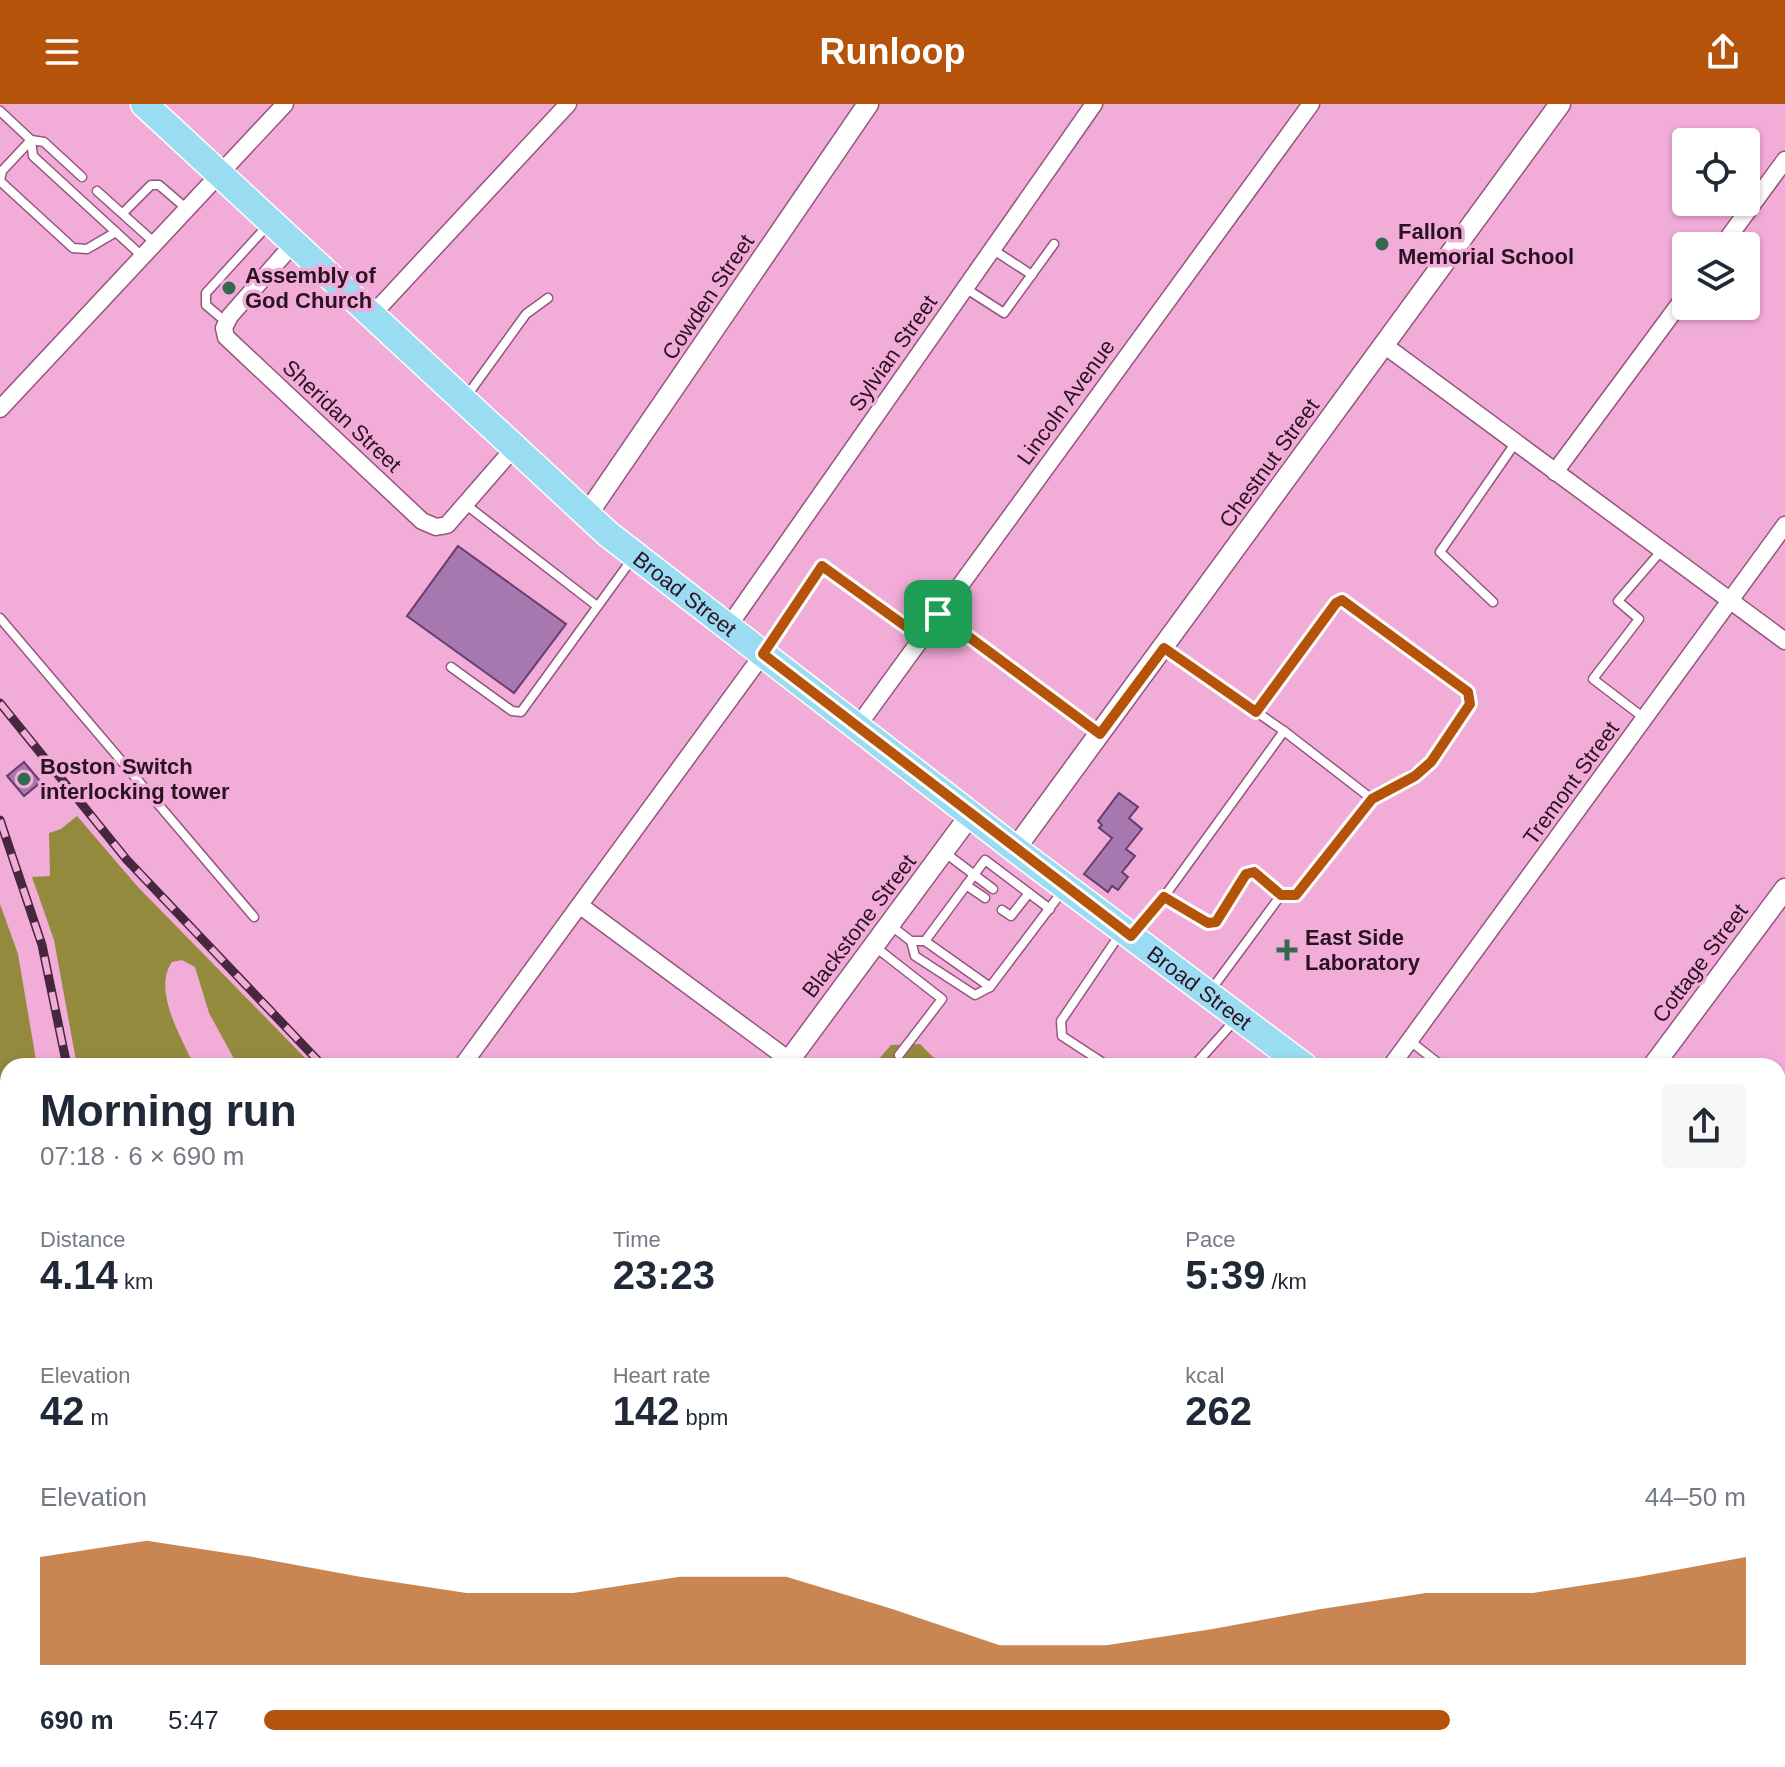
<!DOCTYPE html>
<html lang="en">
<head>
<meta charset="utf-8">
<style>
  body { margin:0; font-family:Arial,sans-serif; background:#f6f6f7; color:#1f2937; height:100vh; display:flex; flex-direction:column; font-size:30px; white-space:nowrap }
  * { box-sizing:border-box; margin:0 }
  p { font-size:26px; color:#747a83 }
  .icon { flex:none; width:44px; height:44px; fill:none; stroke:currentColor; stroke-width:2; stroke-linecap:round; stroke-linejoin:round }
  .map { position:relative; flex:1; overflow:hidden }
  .sheet { position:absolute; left:0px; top:954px; width:1786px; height:710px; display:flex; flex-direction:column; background:#fff; border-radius:24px 24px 0 0; box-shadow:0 2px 6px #0004 }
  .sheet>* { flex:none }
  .buttons { position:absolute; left:1672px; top:24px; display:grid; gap:16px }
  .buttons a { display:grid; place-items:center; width:88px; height:88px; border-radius:8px; background:#fff; box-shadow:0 2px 6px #0004; font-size:40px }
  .pin { position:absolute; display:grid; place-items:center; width:68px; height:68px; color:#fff; margin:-34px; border-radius:16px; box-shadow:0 4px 12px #0006 }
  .round { display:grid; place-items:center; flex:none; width:84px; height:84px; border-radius:8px; background:#f6f6f7 }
  .headline { display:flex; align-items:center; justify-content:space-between; height:136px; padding:0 40px }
  h1 { font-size:44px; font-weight:700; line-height:60px }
  .metrics { display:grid; grid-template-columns:repeat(3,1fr); gap:12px; height:136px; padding:8px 40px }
  .metrics div { display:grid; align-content:center }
  .metrics b { font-size:40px; font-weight:700 }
  .metrics small { font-size:22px; font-weight:400 }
  .metrics p { font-size:22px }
  .chart { height:224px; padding:16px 40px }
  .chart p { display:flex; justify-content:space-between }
  .chart svg { width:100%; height:144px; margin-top:8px; fill:#b45309; opacity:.7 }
  ul { padding:0 40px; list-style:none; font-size:26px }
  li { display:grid; grid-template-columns:128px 96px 1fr; align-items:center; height:60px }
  li i { height:20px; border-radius:10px; background:#b45309 }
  header { display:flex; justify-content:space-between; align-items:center; height:104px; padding:0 40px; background:#b45309; color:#fff; font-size:36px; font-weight:700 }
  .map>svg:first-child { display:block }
  .green { fill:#a39a58 }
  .forest { fill:#948a3e }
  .water { fill:#6fc099 }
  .building { fill:#a777af; stroke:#683b6f; stroke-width:2 }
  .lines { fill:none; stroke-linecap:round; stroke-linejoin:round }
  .service-casing { stroke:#94557e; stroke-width:11 }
  .minor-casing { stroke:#94557e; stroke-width:19 }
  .tertiary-casing { stroke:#94557e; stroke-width:23 }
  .primary-casing { stroke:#fff; stroke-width:29 }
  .service { stroke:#fff; stroke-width:8 }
  .minor { stroke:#fff; stroke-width:16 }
  .tertiary { stroke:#fff; stroke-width:20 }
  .primary { stroke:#9addf2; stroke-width:26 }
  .rail-casing { stroke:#46273c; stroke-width:9 }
  .rail { stroke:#f2acd8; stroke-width:6; stroke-dasharray:18; stroke-linecap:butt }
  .route-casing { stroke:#fff; stroke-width:16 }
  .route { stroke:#b45309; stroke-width:10 }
  .poi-dot { fill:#32694f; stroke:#f2acd8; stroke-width:3 }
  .labels { text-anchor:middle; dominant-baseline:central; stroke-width:7; stroke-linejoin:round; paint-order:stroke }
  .poi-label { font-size:22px; font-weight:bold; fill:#2b1223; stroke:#f2acd8; text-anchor:start }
  .street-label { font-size:22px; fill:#2b1223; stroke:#f2acd8 }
</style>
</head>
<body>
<header><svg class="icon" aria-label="menu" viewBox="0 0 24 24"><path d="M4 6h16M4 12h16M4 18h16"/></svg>Runloop<svg class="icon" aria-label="share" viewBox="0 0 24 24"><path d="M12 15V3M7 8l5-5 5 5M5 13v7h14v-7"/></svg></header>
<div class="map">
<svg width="1785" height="1663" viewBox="0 0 1785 1663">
  <rect width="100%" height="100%" fill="#f2acd8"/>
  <polygon class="green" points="559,1656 647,1656 642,1663 569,1663"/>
  <g class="forest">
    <path d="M77 712 137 782 313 962H238L209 909 195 863 182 856 172 858C153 885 179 929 191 955L189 959 77 962 54 836 32 773 50 772 49 729 61 725Z"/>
    <polygon points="0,800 18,850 37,962 8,962 8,1372 0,1357"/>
    <polygon points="920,940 940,960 950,962 880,962 878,956 891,941"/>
  </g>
  <polygon class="water" points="0,1626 8,1632 8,1656 46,1656 59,1663 0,1663"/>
  <g class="building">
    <polygon points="458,442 566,520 514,589 407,512"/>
    <polygon points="24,658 41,678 24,692 7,672"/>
    <polygon points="1119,689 1138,703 1129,714 1142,725 1126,745 1135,752 1122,768 1128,773 1118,786 1112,782 1108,788 1084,770 1112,734 1099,724 1102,721 1098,717"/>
  </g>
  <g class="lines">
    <g class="service-casing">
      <g id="service">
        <polyline points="0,7 31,36 33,52 142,152"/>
        <polyline points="82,73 44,38 31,36 2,67 0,77 73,144 87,145 116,128"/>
        <polyline points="97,87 155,139"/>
        <polyline points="123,109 151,81 159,81 187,105"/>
        <polyline points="992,145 1032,171"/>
        <polyline points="965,184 1004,209 1054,140"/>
        <polyline points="226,218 206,201 206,189 268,121"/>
        <polyline points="466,293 526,210 548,194"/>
        <polyline points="465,400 597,502"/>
        <polyline points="1493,498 1440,448 1516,338"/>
        <polyline points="938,510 1099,630"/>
        <polyline points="0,514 254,813"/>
        <polyline points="766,546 822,462 922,534"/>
        <polyline points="451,563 512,607 521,608 632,455"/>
        <path d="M1256 608 1342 496 1468 588 1470 600C1441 651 1423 668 1372 695"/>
        <polyline points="1644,614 1593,575 1639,515 1618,497 1662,446"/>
        <polyline points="944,748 993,785"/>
        <polyline points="966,781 985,794"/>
        <polyline points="1164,793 1284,627"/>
        <polyline points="1002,806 1011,812 1029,789"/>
        <polyline points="890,821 911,837 925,837 990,883"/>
        <polyline points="1133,829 1164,793 1208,819 1216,818 1246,770 1254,768 1281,791 1296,791 1372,695 1284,627 1164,544"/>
        <polyline points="911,837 915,852 975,891 990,883 1064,785"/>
        <polyline points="925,837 985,756 1050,805"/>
        <polyline points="874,842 942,895 899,951"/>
        <polyline points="1211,886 1281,791"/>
        <polyline points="1410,937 1442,962"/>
        <polyline points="1108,962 1062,932 1061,917 1120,830"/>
        <polyline points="1194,962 1235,916"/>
        <polyline points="1778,1198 1785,1189"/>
        <polyline points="1778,1244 1785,1235"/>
        <polyline points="1778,1305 1785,1296"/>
        <polyline points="269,1656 279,1663"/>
        <polyline points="355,1663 360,1656"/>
        <polyline points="990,1663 996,1656"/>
      </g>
    </g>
    <g class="minor-casing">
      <g id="minor">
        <polyline points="294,139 230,212 224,224 226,233 422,417 436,423 447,421 514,344"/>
        <polyline points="1722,142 1785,56"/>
        <polyline points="372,211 568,0"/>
        <polyline points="1384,241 1785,537"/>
        <polyline points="0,305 285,0"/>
        <polyline points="1555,368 1686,191"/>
        <polyline points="728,523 1094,0"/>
        <polyline points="857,623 1311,0"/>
        <polyline points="582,803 789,956"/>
        <polyline points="462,962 763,550"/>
        <polyline points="1391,962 1785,421"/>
        <polyline points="1435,1663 1440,1656"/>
      </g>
    </g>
    <g class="tertiary-casing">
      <g id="tertiary">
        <polyline points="586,412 868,0"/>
        <polyline points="1015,745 1560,0"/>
        <polyline points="785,962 971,710"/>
        <polyline points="1653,962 1785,785"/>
        <polyline points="0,1370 8,1385"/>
        <polyline points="468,1656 477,1663"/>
        <polyline points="1201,1656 1211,1663"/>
        <polyline points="881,1663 886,1656"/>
      </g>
    </g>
    <g class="primary-casing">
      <g id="primary">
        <path id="s1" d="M144 0 608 430 1015 745 1304 962"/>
        <polyline points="1778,1325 1785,1330"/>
      </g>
    </g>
    <use href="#service" class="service"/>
    <use href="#minor" class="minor"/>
    <use href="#tertiary" class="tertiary"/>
    <use href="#primary" class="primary"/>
    <g class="rail-casing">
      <g id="rail">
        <polyline points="0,599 127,756 323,962"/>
        <polyline points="0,716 42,841 67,962"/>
        <polyline points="0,1625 8,1595"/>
        <polyline points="1526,1656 1541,1663"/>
        <polyline points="1,1663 8,1636"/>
      </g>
    </g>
    <use href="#rail" class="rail"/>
  </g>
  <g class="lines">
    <g class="route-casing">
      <polygon id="route" points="822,462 922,534 938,510 1100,630 1164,544 1256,608 1336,499 1342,496 1468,588 1470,600 1431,658 1415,672 1372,695 1296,791 1281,791 1254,768 1246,770 1216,818 1208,819 1164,793 1131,832 763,550"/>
    </g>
    <use href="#route" class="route"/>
  </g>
  <g class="poi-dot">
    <circle cx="1382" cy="140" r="8"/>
    <circle cx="229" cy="184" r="8"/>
    <circle cx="24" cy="675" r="8"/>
    <path d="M1283 834h8v8h8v8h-8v8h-8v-8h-8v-8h8z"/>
  </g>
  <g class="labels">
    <g class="poi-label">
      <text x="1398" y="127">Fallon<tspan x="1398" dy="25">Memorial School</tspan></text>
      <text x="245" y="171">Assembly of<tspan x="245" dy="25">God Church</tspan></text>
      <text x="40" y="662">Boston Switch<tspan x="40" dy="25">interlocking tower</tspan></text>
      <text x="1305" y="833">East Side<tspan x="1305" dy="25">Laboratory</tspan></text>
    </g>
    <g class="street-label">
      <text transform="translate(708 193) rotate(-56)">Cowden Street</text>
      <text transform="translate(893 249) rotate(-55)">Sylvian Street</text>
      <text transform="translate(1066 298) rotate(-54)">Lincoln Avenue</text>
      <text transform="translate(342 312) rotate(43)">Sheridan Street</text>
      <text transform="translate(1269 359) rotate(-54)">Chestnut Street</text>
      <text stroke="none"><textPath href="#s1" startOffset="730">Broad Street</textPath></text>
      <text transform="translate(1571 679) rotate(-54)">Tremont Street</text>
      <text transform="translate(859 822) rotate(-53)">Blackstone Street</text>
      <text transform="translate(1700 859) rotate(-53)">Cottage Street</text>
      <text stroke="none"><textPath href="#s1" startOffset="1378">Broad Street</textPath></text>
    </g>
  </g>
</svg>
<div class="buttons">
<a><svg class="icon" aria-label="locate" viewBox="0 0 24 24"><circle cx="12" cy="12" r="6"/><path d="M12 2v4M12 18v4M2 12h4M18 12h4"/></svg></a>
<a><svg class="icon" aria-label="layers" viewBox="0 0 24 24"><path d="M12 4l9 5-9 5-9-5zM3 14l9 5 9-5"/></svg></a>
</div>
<div class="pin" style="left:938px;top:510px;background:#1e9e55"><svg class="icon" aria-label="arrive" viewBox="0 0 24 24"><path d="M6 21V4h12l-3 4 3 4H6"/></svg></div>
<section class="sheet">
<div class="headline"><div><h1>Morning run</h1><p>07:18 · 6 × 690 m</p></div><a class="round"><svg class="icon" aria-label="share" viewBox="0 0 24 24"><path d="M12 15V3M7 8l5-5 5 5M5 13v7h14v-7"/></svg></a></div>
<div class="metrics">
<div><p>Distance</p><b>4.14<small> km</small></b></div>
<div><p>Time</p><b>23:23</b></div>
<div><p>Pace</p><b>5:39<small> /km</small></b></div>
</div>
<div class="metrics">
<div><p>Elevation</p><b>42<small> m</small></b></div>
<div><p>Heart rate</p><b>142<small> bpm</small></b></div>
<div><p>kcal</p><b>262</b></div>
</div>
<div class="chart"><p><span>Elevation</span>44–50 m</p>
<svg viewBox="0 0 160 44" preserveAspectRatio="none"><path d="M0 44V11L10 6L20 11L30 17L40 22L50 22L60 17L70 17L80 27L90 38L100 38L110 33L120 27L130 22L140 22L150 17L160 11V44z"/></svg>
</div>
<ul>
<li><b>690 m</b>5:47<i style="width:80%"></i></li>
</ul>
</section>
</div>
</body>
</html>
